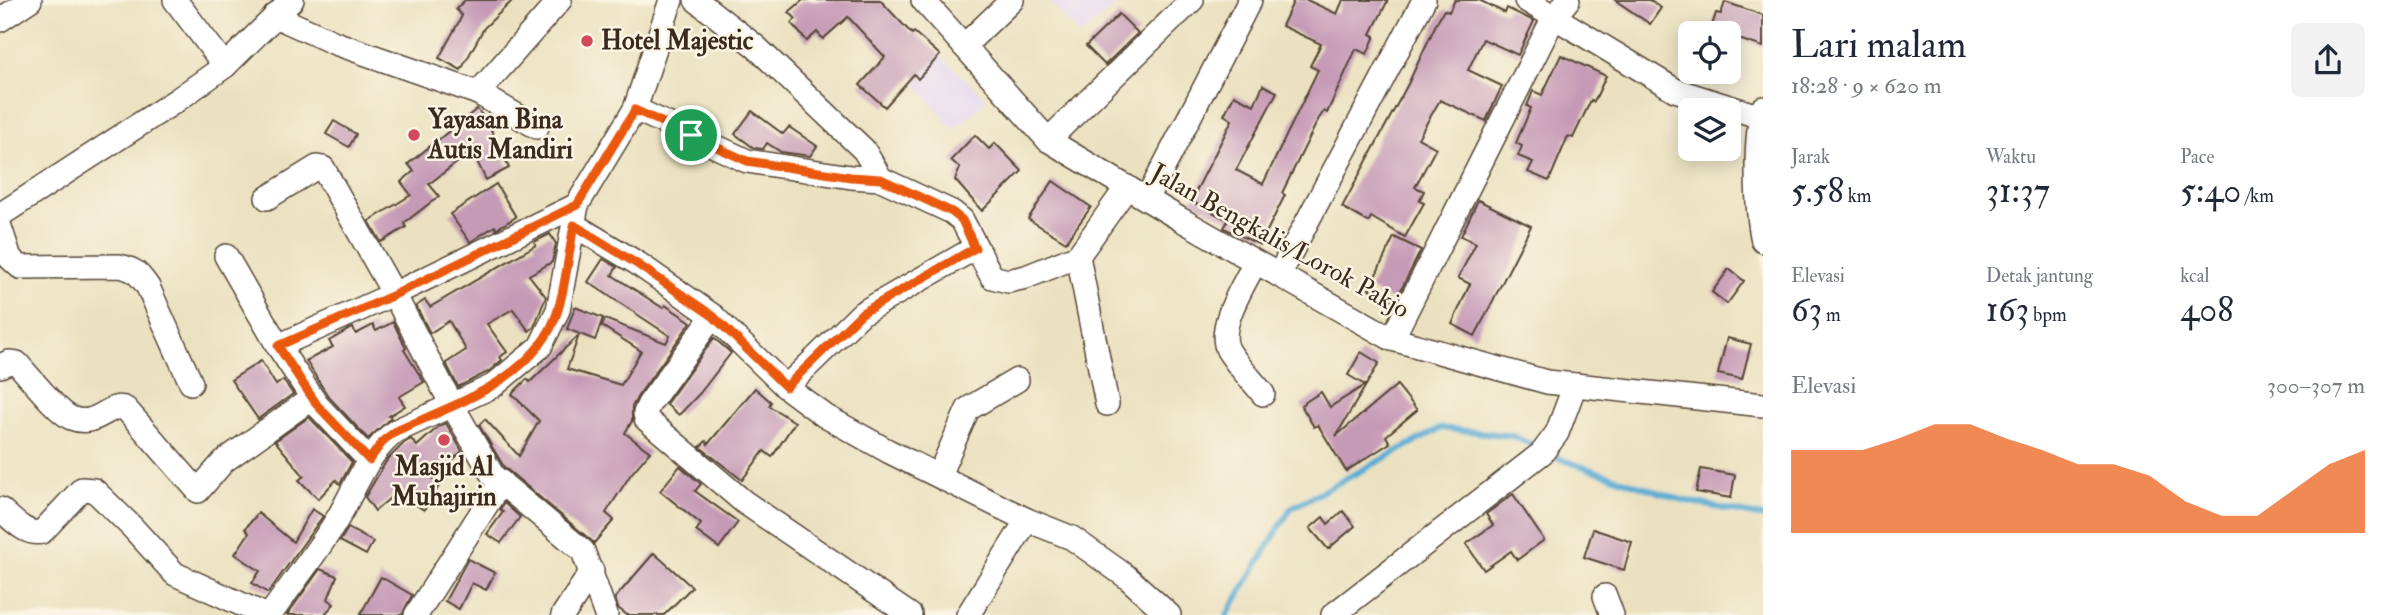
<!DOCTYPE html>
<html lang="id">
<head>
<meta charset="utf-8">
<style>
  body { margin:0; font-family:"IM FELL Double Pica",serif; background:#f2f2f3; color:#1f2937; height:100vh; display:flex; flex-direction:column; font-size:26px; white-space:nowrap }
  * { box-sizing:border-box; margin:0 }
  p { font-size:23px; color:#747a83 }
  .icon { flex:none; width:38px; height:38px; fill:none; stroke:currentColor; stroke-width:2; stroke-linecap:round; stroke-linejoin:round }
  .map { position:relative; flex:1; overflow:hidden }
  .panel { display:flex; flex-direction:column; background:#fff; width:630px }
  .panel>* { flex:none }
  .tools { position:absolute; left:1678px; top:21px; display:grid; gap:14px }
  .tools a { display:grid; place-items:center; width:63px; height:63px; border-radius:10px; background:#fff; box-shadow:0 4px 18px #0003; font-size:35px }
  .pin { position:absolute; display:grid; place-items:center; width:60px; height:60px; color:#fff; margin:-30px; border:4px solid #fff; border-radius:50%; box-shadow:0 2px 7px #0007 }
  .round { display:grid; place-items:center; flex:none; width:74px; height:74px; border-radius:10px; background:#f2f2f3 }
  .overview { display:flex; align-items:center; justify-content:space-between; height:119px; padding:0 28px }
  h1 { font-size:38px; font-weight:600; line-height:52px }
  .stats { display:grid; grid-template-columns:repeat(3,1fr); gap:10px; height:119px; padding:7px 28px }
  .stats div { display:grid; align-content:center }
  .stats b { font-size:35px; font-weight:600 }
  .stats small { font-size:19px; font-weight:400 }
  .stats p { font-size:19px }
  .chart { height:196px; padding:14px 28px }
  .chart p { display:flex; justify-content:space-between }
  .chart svg { width:100%; height:126px; margin-top:7px; fill:#ea580c; opacity:.7 }
  main { display:flex; flex:1; min-height:0 }
  .map>svg:first-child { display:block }
  .built { fill:#e1d4f4 }
  .lines { fill:none; stroke-linecap:round; stroke-linejoin:round }
  .stream { stroke:#58aad3; stroke-width:6 }
  .building { fill:#c59ab6 }
  .minor-casing { stroke:#554536; stroke-width:26 }
  .minor { stroke:#fff; stroke-width:23 }
  .route-casing { stroke:#fff; stroke-width:14 }
  .route { stroke:#ea580c; stroke-width:9 }
  .poi-dot { fill:#d1495b; stroke:#fcf5e5; stroke-width:2.5 }
  .labels { text-anchor:middle; dominant-baseline:central; stroke-width:5; stroke-linejoin:round; paint-order:stroke }
  .poi-label { font-size:26px; font-weight:bold; fill:#3b2a1e; stroke:#fcf5e5; text-anchor:start }
  .street-label { font-size:26px; fill:#3b2a1e; stroke:#fcf5e5 }
</style>
</head>
<body>
<main>
<div class="map">
<svg width="1763" height="615" viewBox="0 0 1763 615">
  <rect width="100%" height="100%" fill="#fcf5e5"/>
  <filter id="ink" filterUnits="userSpaceOnUse"><feTurbulence type="fractalNoise" baseFrequency=".0143" numOctaves="2"/><feDisplacementMap in="SourceGraphic" scale="14" xChannelSelector="R" yChannelSelector="G"/><feConvolveMatrix kernelMatrix="1 2 1 2 8 2 1 2 1" color-interpolation-filters="sRGB"/></filter>
  <filter id="wash" filterUnits="userSpaceOnUse"><feTurbulence type="fractalNoise" baseFrequency=".00686" numOctaves="4" result="noise"/><feDisplacementMap in="SourceGraphic" scale="28" xChannelSelector="R" yChannelSelector="G"/><feGaussianBlur stdDeviation="1.57" result="paint"/><feColorMatrix in="noise" values="0 0 0 0 0 0 0 0 0 0 0 0 0 0 0 0 0 1.4 0 .05"/><feComposite in="paint" operator="in"/></filter>
  <g filter="url(#wash)">
    <rect width="100%" height="100%" fill="#ebe1c0"/>
    <g class="built">
      <polygon points="1048,0 1122,0 1081,35"/>
      <polygon points="940,55 987,100 954,129 915,84"/>
    </g>
    <g class="lines">
      <g class="stream">
        <polyline points="1547,453 1560,459 1682,500 1763,517"/>
        <polyline points="1227,615 1291,508 1441,428 1513,436 1538,448"/>
      </g>
    </g>
    <g id="blocks">
      <g class="building">
        <polygon points="465,0 513,0 484,28 461,70 439,58 462,16 456,9"/>
        <polygon points="803,0 880,0 912,34 914,32 940,55 918,79 914,74 885,107 860,85 885,57 848,17 823,39 817,32 807,41 791,23 796,19 789,12"/>
        <polygon points="1294,0 1307,0 1337,14 1343,0 1388,0 1371,34 1375,36 1367,54 1356,49 1327,113 1324,111 1318,120 1282,193 1285,195 1260,245 1224,228 1228,220 1191,201 1232,120 1224,115 1234,95 1254,105 1263,85 1277,92 1236,170 1263,184 1318,70 1310,66 1321,44 1282,26"/>
        <polygon points="1455,0 1479,0 1505,13 1507,8 1534,21 1518,55 1483,39 1468,70 1502,86 1486,121 1440,100 1418,138 1436,148 1415,187 1424,191 1419,201 1424,203 1405,237 1371,217 1368,222 1342,207 1408,84 1438,20 1444,10 1449,12"/>
        <polygon points="1615,0 1649,0 1661,8 1650,24"/>
        <polygon points="1725,2 1763,15 1763,47 1729,36 1729,33 1711,29 1716,13 1721,14"/>
        <polygon points="1119,14 1138,33 1105,65 1086,46"/>
        <polygon points="1561,55 1606,76 1594,102 1591,100 1573,138 1568,136 1549,181 1528,172 1533,162 1518,156 1522,146 1516,143 1531,108 1527,106 1533,91 1542,95"/>
        <polygon points="477,109 493,129 491,130 509,168 486,180 472,151 429,184 439,196 404,223 406,227 381,242 369,221 411,195 401,182 414,171 408,164"/>
        <polygon points="752,111 783,134 789,127 817,146 810,156 781,152 767,143 763,149 754,148 735,134"/>
        <polygon points="334,121 356,134 349,147 326,134"/>
        <polygon points="975,135 989,149 995,143 1022,171 982,211 955,180 960,168 951,160"/>
        <polygon points="1053,181 1091,207 1066,242 1028,219"/>
        <polygon points="496,184 516,217 496,229 495,226 470,242 450,214"/>
        <polygon points="1478,200 1531,226 1475,336 1452,324 1470,284 1458,278 1476,243 1461,236"/>
        <polygon points="550,234 556,244 552,262 529,275 546,297 534,327 529,331 513,309 487,324 507,352 500,357 502,360 488,372 458,387 446,363 466,350 449,321 430,333 416,306 425,300 430,307 536,245 534,242"/>
        <polygon points="1394,237 1421,250 1395,302 1369,289"/>
        <polygon points="603,259 617,267 612,275 663,308 665,305 691,322 638,396 632,407 632,421 625,433 650,452 631,474 606,513 614,520 594,543 504,467 479,425 485,419 519,456 539,421 512,394 527,379 530,382 579,335 567,369 621,385 641,351 602,326 605,319 666,343 670,336 588,282"/>
        <polygon points="1729,269 1744,281 1727,304 1712,292"/>
        <polygon points="575,307 603,318 595,340 567,329"/>
        <polygon points="393,322 406,348 404,350 424,382 399,397 405,406 389,416 391,418 368,439 328,396 306,361 333,347 329,341 350,329 353,328 356,334 373,325 376,331"/>
        <polygon points="714,338 731,353 700,393 679,415 666,404"/>
        <polygon points="1727,338 1751,344 1742,379 1718,374"/>
        <polygon points="1361,352 1379,363 1336,436 1397,385 1417,410 1386,436 1390,443 1346,471 1318,425 1314,427 1301,405 1321,392 1330,407 1365,385 1348,375"/>
        <polygon points="261,361 276,385 283,380 293,394 258,419 231,380"/>
        <polygon points="755,388 771,402 769,406 795,422 772,457 764,451 742,480 700,447 706,441 708,444"/>
        <polygon points="309,417 352,462 340,484 336,480 318,499 299,480 304,476 275,441"/>
        <polygon points="446,423 462,451 433,479 441,483 424,510 397,492 375,511 365,497 387,460 404,443 411,439 417,446 438,427"/>
        <polygon points="680,466 701,484 695,491 738,522 719,548 696,531 701,524 660,491"/>
        <polygon points="1701,469 1735,475 1731,498 1696,492"/>
        <polygon points="1513,494 1544,540 1517,560 1511,551 1484,570 1466,544 1493,525 1486,514"/>
        <polygon points="504,503 520,517 501,543 487,534 503,512 500,509"/>
        <polygon points="312,509 323,516 268,593 252,583 260,571 235,554 249,533 245,529 258,513 293,542"/>
        <polygon points="1343,511 1355,526 1328,549 1310,528 1323,517 1328,524"/>
        <polygon points="348,528 373,542 366,555 340,541"/>
        <polygon points="1593,529 1632,542 1624,570 1584,557"/>
        <polygon points="654,553 692,587 664,615 627,615 618,608 615,598"/>
        <polygon points="468,559 495,573 486,590 472,583 459,609 445,601"/>
        <polygon points="320,569 337,576 328,599 334,604 324,615 287,615"/>
        <polygon points="381,577 412,595 402,615 360,615"/>
      </g>
    </g>
  </g>
  <g filter="url(#ink)">
    <use href="#blocks" fill-opacity="0" stroke="#554536" stroke-width="2"/>
    <g class="lines">
      <g class="minor-casing">
        <g id="minor">
          <polyline points="175,0 225,66"/>
          <polyline points="696,0 755,46 864,150 881,179 952,212 962,220 992,277 1008,281 1026,277 1078,256 1127,187"/>
          <polyline points="923,0 1048,140 1180,219 1392,339 1547,382 1763,405"/>
          <polyline points="1526,0 1675,90 1761,117"/>
          <polyline points="275,16 335,43 478,93 560,0"/>
          <polyline points="0,20 30,0"/>
          <polyline points="964,46 1012,0"/>
          <polyline points="478,93 537,127"/>
          <path d="M1763 108C1754 140 1756 209 1763 241"/>
          <polyline points="635,109 747,161 851,177 881,179"/>
          <polyline points="1048,140 1192,0"/>
          <polyline points="267,198 317,167 323,168 394,294 452,405 493,476 583,551 606,615"/>
          <polyline points="1147,199 1250,0"/>
          <polyline points="0,215 177,100 225,66 292,0"/>
          <polyline points="574,225 637,263 713,316 786,387 825,416 888,451 1027,520 1072,538 1127,577 1169,615"/>
          <path d="M0 227 10 258 20 267 119 266C135 269 139 274 148 287L191 383"/>
          <polyline points="226,256 278,346"/>
          <polyline points="1078,256 1107,404"/>
          <path d="M1255 262C1245 284 1216 326 1228 350 1237 365 1252 380 1263 394"/>
          <polyline points="1279,275 1424,0"/>
          <polyline points="713,316 649,404 645,413 646,419 744,502 910,615"/>
          <polyline points="1392,339 1554,17 1568,0"/>
          <path d="M0 366 9 362 17 363C29 376 57 412 71 418 98 429 110 400 126 409L198 491 224 461 312 398"/>
          <polyline points="786,387 862,313 975,248"/>
          <polyline points="369,460 317,405 278,346 394,294 577,205"/>
          <polyline points="939,475 968,409 1017,380"/>
          <path d="M0 509C12 519 26 536 42 532L82 489 94 490 132 527 175 574 265 615"/>
          <polyline points="1605,596 1612,615"/>
          <path d="M270 615C291 585 314 556 333 526 354 494 364 455 396 431L493 386 540 347 558 310 577 205 635 109 671 0"/>
          <polyline points="416,615 501,482"/>
          <polyline points="563,615 592,571"/>
          <polyline points="968,615 1027,520"/>
          <polyline points="1333,615 1542,453 1557,433 1575,385"/>
        </g>
      </g>
      <use href="#minor" class="minor"/>
    </g>
  </g>
  <g class="lines" filter="url(#ink)">
    <g class="route-casing">
      <path id="route" d="M635 110 747 161 851 177 881 179 952 212 962 220 975 248 862 313 786 387 713 316 637 264 574 225C569 252 566 283 558 310 537 379 455 404 396 431L384 440 369 460 317 405 278 346 394 295 577 205Z"/>
    </g>
    <use href="#route" class="route"/>
  </g>
  <g class="poi-dot">
    <circle cx="587" cy="41" r="7"/>
    <circle cx="414" cy="135" r="7"/>
    <circle cx="444" cy="440" r="7"/>
  </g>
  <g class="labels">
    <g class="poi-label">
      <text x="601" y="41">Hotel Majestic</text>
      <text x="428" y="120">Yayasan Bina<tspan x="428" dy="30">Autis Mandiri</tspan></text>
      <text x="444" y="467" text-anchor="middle">Masjid Al<tspan x="444" dy="30">Muhajirin</tspan></text>
    </g>
    <g class="street-label">
      <text transform="translate(1280 241) rotate(29)">Jalan Bengkalis/Lorok Pakjo</text>
    </g>
  </g>
</svg>
<div class="tools">
<a><svg class="icon" aria-label="locate" viewBox="0 0 24 24"><circle cx="12" cy="12" r="6"/><path d="M12 2v4M12 18v4M2 12h4M18 12h4"/></svg></a>
<a><svg class="icon" aria-label="layers" viewBox="0 0 24 24"><path d="M12 4l9 5-9 5-9-5zM3 14l9 5 9-5"/></svg></a>
</div>
<div class="pin" style="left:691px;top:135px;background:#1e9e55"><svg class="icon" aria-label="arrive" viewBox="0 0 24 24"><path d="M6 21V4h12l-3 4 3 4H6"/></svg></div>
</div>
<section class="panel">
<div class="overview"><div><h1>Lari malam</h1><p>18:28 · 9 × 620 m</p></div><a class="round"><svg class="icon" aria-label="share" viewBox="0 0 24 24"><path d="M12 15V3M7 8l5-5 5 5M5 13v7h14v-7"/></svg></a></div>
<div class="stats">
<div><p>Jarak</p><b>5.58<small> km</small></b></div>
<div><p>Waktu</p><b>31:37</b></div>
<div><p>Pace</p><b>5:40<small> /km</small></b></div>
</div>
<div class="stats">
<div><p>Elevasi</p><b>63<small> m</small></b></div>
<div><p>Detak jantung</p><b>163<small> bpm</small></b></div>
<div><p>kcal</p><b>408</b></div>
</div>
<div class="chart"><p><span>Elevasi</span>300–307 m</p>
<svg viewBox="0 0 160 44" preserveAspectRatio="none"><path d="M0 44V15L10 15L20 15L30 11L40 6L50 6L60 11L70 15L80 20L90 20L100 24L110 33L120 38L130 38L140 29L150 20L160 15V44z"/></svg>
</div>
</section>
</main>
</body>
</html>
